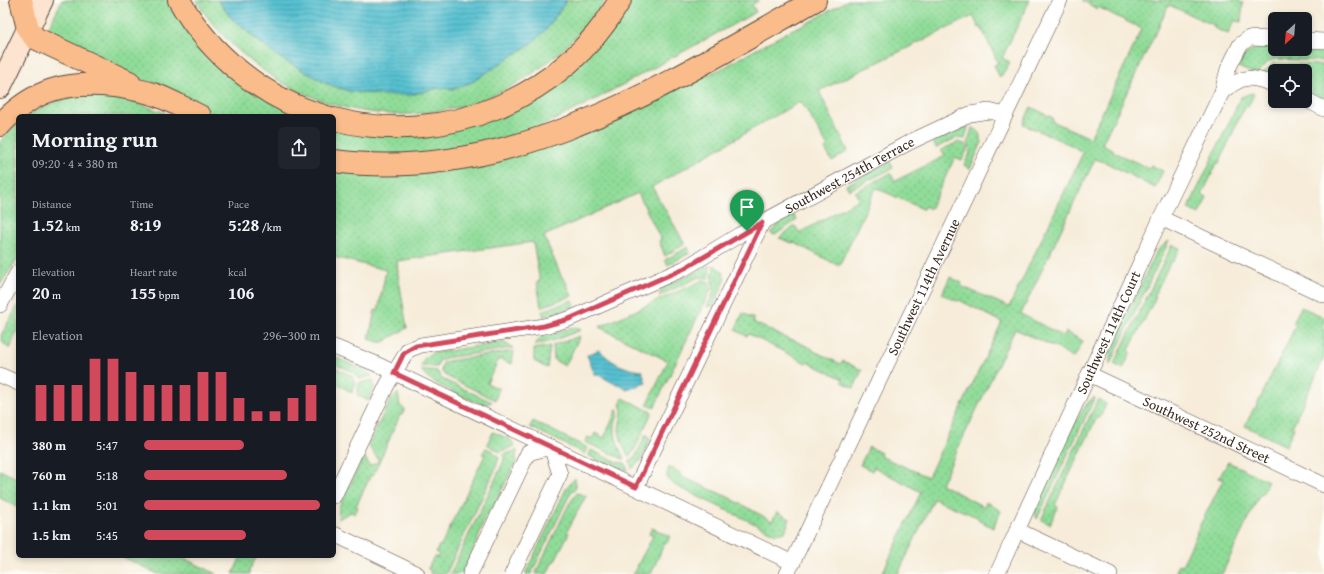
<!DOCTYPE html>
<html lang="en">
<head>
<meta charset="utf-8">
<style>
  body { margin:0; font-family:"Gentium Book Plus",serif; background:#20242c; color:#f1f3f6; height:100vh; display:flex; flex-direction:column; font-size:15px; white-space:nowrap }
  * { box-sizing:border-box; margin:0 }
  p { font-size:13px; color:#9ea1a6 }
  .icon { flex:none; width:22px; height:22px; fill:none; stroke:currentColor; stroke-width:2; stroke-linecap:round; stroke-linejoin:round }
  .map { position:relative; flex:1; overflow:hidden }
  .details { position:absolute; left:16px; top:114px; width:320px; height:444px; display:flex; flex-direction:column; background:#171b24; border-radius:6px; box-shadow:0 2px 6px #0003 }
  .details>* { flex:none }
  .needle { width:26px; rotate:206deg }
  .buttons { position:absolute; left:1268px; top:12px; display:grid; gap:8px }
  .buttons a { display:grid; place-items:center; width:44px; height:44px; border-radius:6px; background:#171b24; box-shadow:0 2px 6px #0003; font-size:20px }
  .pin { position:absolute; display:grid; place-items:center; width:34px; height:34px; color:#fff; margin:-41px -17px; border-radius:50% 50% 50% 0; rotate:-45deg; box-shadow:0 0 4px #0007 }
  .pin .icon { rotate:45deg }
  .round { display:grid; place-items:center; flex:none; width:42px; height:42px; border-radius:6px; background:#20242c }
  .overview { display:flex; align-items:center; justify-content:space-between; height:68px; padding:0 16px }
  h1 { font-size:22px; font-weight:800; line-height:30px }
  .stats { display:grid; grid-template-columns:repeat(3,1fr); gap:6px; height:68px; padding:4px 16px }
  .stats div { display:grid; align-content:center }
  .stats b { font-size:17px; font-weight:800 }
  .stats small { font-size:11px; font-weight:400 }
  .stats p { font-size:11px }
  .chart { height:112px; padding:8px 16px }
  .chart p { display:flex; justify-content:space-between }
  .chart svg { width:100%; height:72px; margin-top:4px; stroke:#d1495b; stroke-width:6 }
  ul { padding:0 16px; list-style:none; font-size:13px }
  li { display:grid; grid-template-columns:64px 48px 1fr; align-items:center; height:30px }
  li i { height:10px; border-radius:5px; background:#d1495b }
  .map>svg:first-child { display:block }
  .grass { fill:url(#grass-dots); stroke:#66835c }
  .water { fill:url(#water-rules); stroke:#487678 }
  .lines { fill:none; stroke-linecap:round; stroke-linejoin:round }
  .minor-casing { stroke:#57473a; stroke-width:16 }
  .secondary-casing { stroke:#57473a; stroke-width:24 }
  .motorway-casing { stroke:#57473a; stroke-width:24 }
  .minor { stroke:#fff; stroke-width:15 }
  .secondary { stroke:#fde4d1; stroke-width:22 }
  .motorway { stroke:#fabc8b; stroke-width:22 }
  .route-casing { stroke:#fff; stroke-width:8 }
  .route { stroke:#d1495b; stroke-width:5 }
  .labels { text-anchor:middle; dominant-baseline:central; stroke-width:4; stroke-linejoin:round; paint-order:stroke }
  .street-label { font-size:14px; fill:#3b2a1e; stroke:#fdfcf7 }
</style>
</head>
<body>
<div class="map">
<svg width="1324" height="574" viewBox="0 0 1324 574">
  <defs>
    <pattern id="grass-dots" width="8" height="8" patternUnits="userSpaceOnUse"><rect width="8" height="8" fill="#90dc99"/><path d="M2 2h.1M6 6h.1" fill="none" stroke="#7dbd83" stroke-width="1.8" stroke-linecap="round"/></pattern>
    <pattern id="water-rules" width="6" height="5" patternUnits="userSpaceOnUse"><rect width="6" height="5" fill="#56c1d1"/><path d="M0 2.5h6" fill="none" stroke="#489da9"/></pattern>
  </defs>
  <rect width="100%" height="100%" fill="#fdfcf7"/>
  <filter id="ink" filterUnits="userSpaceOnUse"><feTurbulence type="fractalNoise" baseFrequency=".025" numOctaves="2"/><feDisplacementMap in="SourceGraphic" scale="8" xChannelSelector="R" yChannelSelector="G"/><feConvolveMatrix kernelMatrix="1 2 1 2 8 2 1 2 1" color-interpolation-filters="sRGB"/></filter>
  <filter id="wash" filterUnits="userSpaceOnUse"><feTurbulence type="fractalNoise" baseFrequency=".012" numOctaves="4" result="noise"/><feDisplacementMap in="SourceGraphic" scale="16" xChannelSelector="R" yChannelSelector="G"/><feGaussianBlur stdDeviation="0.9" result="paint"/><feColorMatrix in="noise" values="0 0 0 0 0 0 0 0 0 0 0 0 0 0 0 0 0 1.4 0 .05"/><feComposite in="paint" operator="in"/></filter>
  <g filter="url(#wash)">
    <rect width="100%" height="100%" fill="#f6ecd9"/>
    <g class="grass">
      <polygon points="62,0 170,0 300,116 218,116 53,37 47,31"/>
      <path d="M196 0H218L231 18 253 37 277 56 327 84 349 91 410 95 438 88 454 89 472 82 507 59 546 30 567 0H605C595 18 580 32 566 46 479 131 348 137 252 62 230 44 211 25 196 0Z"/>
      <polygon points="630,0 759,0 752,5 756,12 598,98 536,129 432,156 334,154 334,127 492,119"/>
      <polygon points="848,0 1030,0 1002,58 1010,62 1000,78 994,65 998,63 981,27 979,28 973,16 819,91 848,151 832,161 825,149 828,147 801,101 652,187 685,244 665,256 659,241 661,240 638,193 544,236 562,278 564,278 572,296 541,307 537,282 540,282 533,242 397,261 398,274 407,328 383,342 378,342 369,339 375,310 378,311 386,270 334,257 334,170 368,174 402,175 446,171 494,162 552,145 576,136 697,79 719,70 791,30 812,21"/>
      <polygon points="1082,0 1239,0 1239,2 1243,3 1241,22 1234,21 1228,34 1214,28 1215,26 1169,5 1102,144 1114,150 1113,152 1149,168 1151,165 1163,171 1155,188 1107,163 1095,159 1021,314 1063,336 1066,332 1083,341 1074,358 1061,350 1015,329 941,484 984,507 986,502 1001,511 993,528 980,521 977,517 934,499 898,574 882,574 921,492 874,467 872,471 860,465 869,447 881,453 880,456 928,477 1002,322 959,300 957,301 942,294 950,277 962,283 961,286 1009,307 1083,153 1073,146 1023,124 1031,107 1053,118 1052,121 1090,138 1142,29 1098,7 1097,9"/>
      <polygon points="1258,46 1275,46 1275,49 1324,47 1324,61 1275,59 1268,62 1258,73 1250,72 1238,67 1244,56"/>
      <polygon points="1273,63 1324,65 1324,102 1305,93 1305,71 1275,71 1275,78 1262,74"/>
      <polygon points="1252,93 1254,94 1248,107 1245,106 1243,110 1219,163 1217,163 1202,195 1207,198 1199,214 1188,209 1241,97"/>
      <path d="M93 94 130 100 172 116H27C48 103 68 96 93 94Z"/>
      <polygon points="18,123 18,258 0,285 0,142"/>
      <polygon points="964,127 968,127 965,139 956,138 936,148 933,142"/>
      <polygon points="972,127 978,131 982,142 970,169 964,165 970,153 968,143"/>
      <polygon points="958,142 965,144 967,150 962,160 955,157 930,209 925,206 923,209 876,188 839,266 793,242 792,243 779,238 795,226 800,233 859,199 855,192 891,173 895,181 945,156 941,150"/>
      <polygon points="890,162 893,168 849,190 846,185"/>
      <polygon points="794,215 797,220 775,235 770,233 779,224"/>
      <polygon points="1169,241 1110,364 1110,365 1110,349 1142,283 1157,251"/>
      <polygon points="1172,245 1180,248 1173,262 1171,261 1154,296 1156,297 1129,350 1131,352 1123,369 1114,364"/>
      <polygon points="688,247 690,253 668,265 665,260"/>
      <polygon points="710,265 709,278 699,277 659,296 662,288"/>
      <polygon points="714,265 723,272 725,281 714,305 707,307 714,291 712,281"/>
      <polygon points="703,280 709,282 711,289 654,408 647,405 668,361 599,327"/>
      <polygon points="573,300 575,306 544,317 542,311"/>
      <polygon points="18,305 18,328 10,349 3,343 1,335"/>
      <polygon points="1301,307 1324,317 1324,358 1292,427 1294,428 1286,446 1245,426 1254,408 1255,409 1296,325 1293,323"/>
      <polygon points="743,313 754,319 753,322 790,340 791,339 813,349 812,350 841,364 843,361 862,370 854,388 842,382 843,379 807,362 806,363 749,334 747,336 735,330"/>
      <polygon points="575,327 581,330 552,341 535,345 541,337"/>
      <polygon points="580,336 565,366 554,360 553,345"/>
      <polygon points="503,342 513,348 445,358 439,361 437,367 421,366 424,359 429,354"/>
      <polygon points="550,346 547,368 534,361 534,349"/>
      <polygon points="514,351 512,364 499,359 487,383 499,389 495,400 444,375 441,370 443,363 448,361"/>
      <polygon points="334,357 367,371 372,376 359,379 352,371 334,364"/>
      <polygon points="334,367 352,376 355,384 352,393 334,381"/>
      <path d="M421 369 437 371 442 379 492 402 484 405C470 400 426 383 421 369Z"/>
      <polygon points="373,380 374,386 369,401 357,395 359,383"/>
      <polygon points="398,393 400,406 405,409 402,415 400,415 373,476 371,475 356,506 358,507 355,514 351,512 338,519 339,507 364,456 370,466 379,461 368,445 390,401"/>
      <path d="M1095 397 1037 519 1035 513 1037 503C1045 485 1080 401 1095 397Z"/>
      <path d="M623 398 652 412 634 451 629 457C624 449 620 440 619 430 619 421 625 412 620 405Z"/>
      <polygon points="1098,399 1106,404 1100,418 1097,417 1055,505 1058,507 1050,524 1041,520"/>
      <path d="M617 409C620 415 616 419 615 425 614 437 619 448 624 459H623L585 442 588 437 592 439 595 433 604 438Z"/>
      <polygon points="533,421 588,448 585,454 530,427"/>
      <polygon points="493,432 510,439 515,446 500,452 487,444"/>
      <polygon points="646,434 650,440 640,461 632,469 630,461 635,457"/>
      <polygon points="486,448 493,451 499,458 495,470 446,574 430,574 431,571 428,569 434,556 437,558 439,554 436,552 439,545 441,546 485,455 482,454"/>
      <polygon points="517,450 516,461 495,504 484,519 477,542 462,574 450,574 502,465 504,459 503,455"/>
      <polygon points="591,450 616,462 625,463 628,470 617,469 589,456"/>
      <polygon points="1228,462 1268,481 1262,495 1260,494 1222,574 1175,574 1179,564 1182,565 1197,534 1196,533 1223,480 1219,478"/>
      <polygon points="669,467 681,473 680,476 728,497 772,521 777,512 790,519 785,532 776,534 676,486 668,480 667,475"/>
      <polygon points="0,470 18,479 18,507 0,498"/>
      <polygon points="575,478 576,488 571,492 531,574 525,574 567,487"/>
      <polygon points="577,493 586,496 567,531 569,533 554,562 553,561 547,574 535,574 569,504"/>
      <polygon points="652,528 670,536 667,543 665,542 651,574 633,574 653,536 649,534"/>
      <polygon points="121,556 179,556 217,574 158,574"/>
      <polygon points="241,556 257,556 249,571 250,574 233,574"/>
    </g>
    <g class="water">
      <polygon points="218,0 567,0 546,30 532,43 472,82 454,89 438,88 410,95 381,95 349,91 327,84 277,56 231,18"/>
      <path d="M599 350C612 363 624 369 642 371L646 383 626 390 620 384 617 385 604 378 603 376 595 375 587 355Z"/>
    </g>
  </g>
  <g filter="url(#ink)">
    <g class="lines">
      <g class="minor-casing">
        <g id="minor">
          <polyline points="1305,40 1324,41"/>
          <path d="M1222 92C1243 75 1250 75 1275 85"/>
          <polyline points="1305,99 1324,109"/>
          <polyline points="1161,218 1324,295"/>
          <polyline points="0,305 18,272"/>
          <polyline points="334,347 374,363 793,563"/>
          <path id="s1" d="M1089 374 1324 485"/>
          <polyline points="0,375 18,383"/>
          <polyline points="636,487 762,223"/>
          <path id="s2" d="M334 496 387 385 408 350 421 345 544 326 569 319 685 268 739 235 910 142 959 119 970 114 989 111 1005 115"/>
          <polyline points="1017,530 1110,574"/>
          <polyline points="334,534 417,574"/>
          <polyline points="470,574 528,453 551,447 560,474 512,574"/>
          <path id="s3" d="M787 574 1060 0"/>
          <path id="s4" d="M997 574 1161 218 1222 92 1228 69 1240 45 1249 38 1275 39"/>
        </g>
      </g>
      <g class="secondary-casing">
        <polyline id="secondary" points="0,87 42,0"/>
      </g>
      <g class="motorway-casing">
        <g id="motorway">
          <polyline points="21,0 28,29 35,38 129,82"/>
          <path d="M179 0C209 54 264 99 324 116"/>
          <path d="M334 119C443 148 563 99 620 0"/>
          <path d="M0 125C34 89 66 81 114 86 126 88 141 90 153 94 169 99 185 109 200 116"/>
          <path d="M334 161C512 185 667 84 815 0"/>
        </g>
      </g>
      <use href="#minor" class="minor"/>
      <use href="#secondary" class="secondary"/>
      <use href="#motorway" class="motorway"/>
    </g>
  </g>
  <g class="lines" filter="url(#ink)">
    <g class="route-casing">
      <polygon id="route" points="762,223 636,487 394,373 404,353 416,346 544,326 569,319 685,268"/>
    </g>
    <use href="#route" class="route"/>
  </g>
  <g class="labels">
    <g class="street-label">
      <text stroke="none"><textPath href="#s2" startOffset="644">Southwest 254th Terrace</textPath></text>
      <text stroke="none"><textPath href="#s3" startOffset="318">Southwest 114th Avernue</textPath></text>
      <text stroke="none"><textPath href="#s4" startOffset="266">Southwest 114th Court</textPath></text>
      <text stroke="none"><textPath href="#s1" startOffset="130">Southwest 252nd Street</textPath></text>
    </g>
  </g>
</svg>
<div class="buttons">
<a><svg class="needle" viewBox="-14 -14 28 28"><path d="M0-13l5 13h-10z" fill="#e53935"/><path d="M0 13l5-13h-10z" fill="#9ea1a6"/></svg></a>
<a><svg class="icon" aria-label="locate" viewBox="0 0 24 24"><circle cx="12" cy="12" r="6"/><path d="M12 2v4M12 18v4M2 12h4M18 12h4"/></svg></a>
</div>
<div class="pin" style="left:747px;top:231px;background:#1e9e55"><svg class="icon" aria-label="arrive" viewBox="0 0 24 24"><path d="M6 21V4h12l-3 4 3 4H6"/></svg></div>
<section class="details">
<div class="overview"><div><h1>Morning run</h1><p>09:20 · 4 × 380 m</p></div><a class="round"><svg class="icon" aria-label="share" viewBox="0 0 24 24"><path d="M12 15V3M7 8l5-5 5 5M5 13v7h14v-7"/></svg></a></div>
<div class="stats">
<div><p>Distance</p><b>1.52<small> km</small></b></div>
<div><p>Time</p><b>8:19</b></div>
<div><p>Pace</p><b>5:28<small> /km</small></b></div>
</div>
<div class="stats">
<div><p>Elevation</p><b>20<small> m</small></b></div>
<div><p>Heart rate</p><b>155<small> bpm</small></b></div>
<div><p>kcal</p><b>106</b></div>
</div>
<div class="chart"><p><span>Elevation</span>296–300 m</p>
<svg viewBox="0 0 160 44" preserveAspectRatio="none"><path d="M5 44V22M15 44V22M25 44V22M35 44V6M45 44V6M55 44V14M65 44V22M75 44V22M85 44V22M95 44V14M105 44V14M115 44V30M125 44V38M135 44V38M145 44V30M155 44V22"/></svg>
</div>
<ul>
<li><b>380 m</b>5:47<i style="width:57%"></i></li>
<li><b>760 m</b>5:18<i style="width:81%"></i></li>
<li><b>1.1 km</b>5:01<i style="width:100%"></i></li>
<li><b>1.5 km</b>5:45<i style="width:58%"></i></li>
</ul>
</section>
</div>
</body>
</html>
